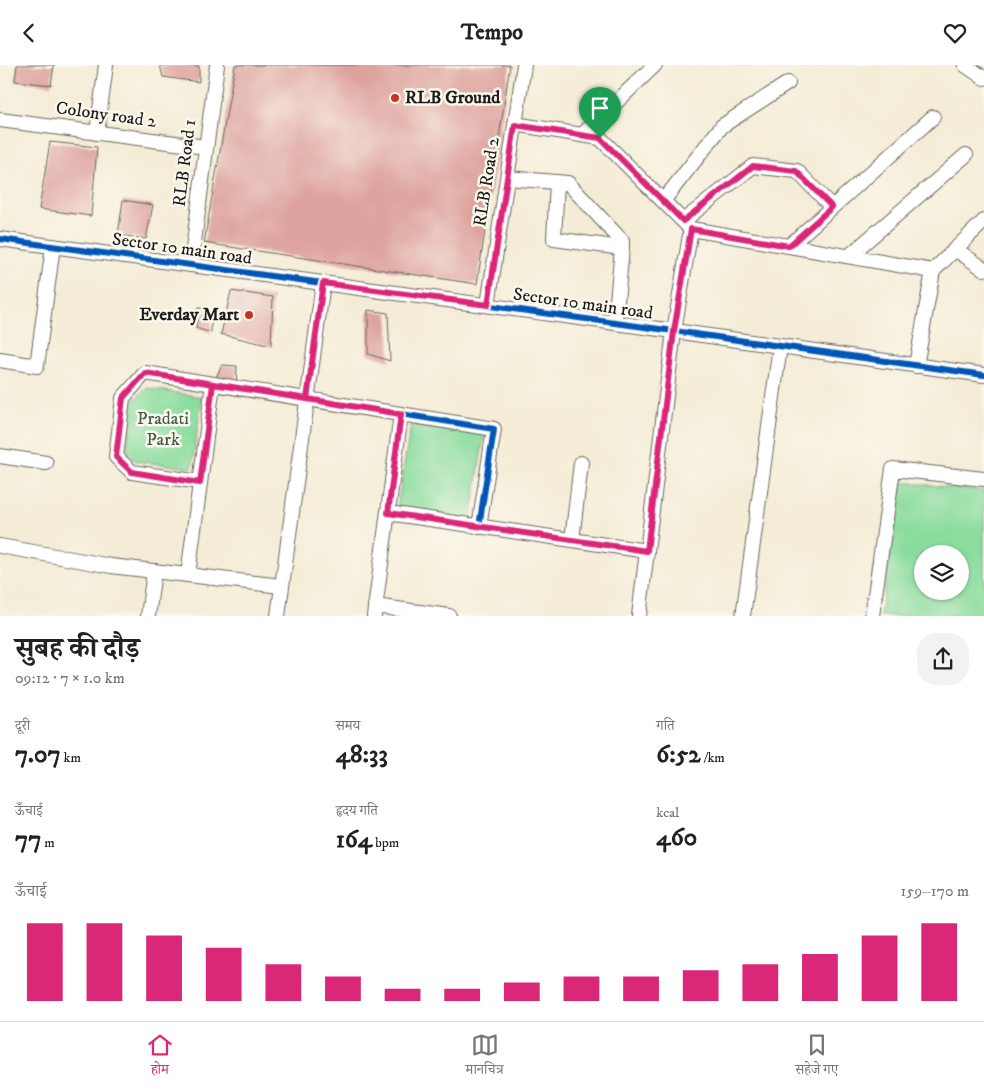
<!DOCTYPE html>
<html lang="hi">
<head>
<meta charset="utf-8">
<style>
  body { margin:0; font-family:"IM FELL DW Pica","Noto Serif Devanagari",serif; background:#f2f2f2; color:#222; height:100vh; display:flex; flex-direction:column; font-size:19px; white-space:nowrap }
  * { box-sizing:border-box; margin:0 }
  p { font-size:16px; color:#767676 }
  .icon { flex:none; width:28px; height:28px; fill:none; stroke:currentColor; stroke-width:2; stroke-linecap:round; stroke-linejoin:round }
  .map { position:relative; height:551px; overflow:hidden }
  .details { display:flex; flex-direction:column; background:#fff; flex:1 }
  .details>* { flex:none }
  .fabs { position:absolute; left:914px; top:480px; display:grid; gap:10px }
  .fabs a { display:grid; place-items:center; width:55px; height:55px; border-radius:50%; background:#fff; box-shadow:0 1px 4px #0004; font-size:25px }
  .pin { position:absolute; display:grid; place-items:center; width:42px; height:42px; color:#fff; margin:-51px -21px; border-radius:50% 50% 50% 0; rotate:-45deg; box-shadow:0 0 5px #0007 }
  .pin .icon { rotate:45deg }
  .round { display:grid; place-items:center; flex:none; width:52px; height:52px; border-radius:20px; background:#f2f2f2 }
  .summary { display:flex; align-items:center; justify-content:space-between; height:85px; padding:0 15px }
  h1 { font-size:28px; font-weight:700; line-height:38px }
  .figures { display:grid; grid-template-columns:repeat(3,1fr); gap:8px; height:85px; padding:5px 15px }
  .figures div { display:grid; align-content:center }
  .figures b { font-size:25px; font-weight:700 }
  .figures small { font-size:14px; font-weight:400 }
  .figures p { font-size:14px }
  .chart { height:140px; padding:10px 15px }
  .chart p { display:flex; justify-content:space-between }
  .chart svg { width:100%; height:90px; margin-top:5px; stroke:#db2777; stroke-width:6 }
  header { display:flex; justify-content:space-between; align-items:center; height:65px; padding:0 15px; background:#fff; font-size:22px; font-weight:700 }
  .dock { display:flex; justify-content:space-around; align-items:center; height:70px; border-top:1px solid #e0e0e0; background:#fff; font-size:14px; color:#767676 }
  .dock a { display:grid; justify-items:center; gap:2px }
  .dock .on { color:#db2777 }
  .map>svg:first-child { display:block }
  .green { fill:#89dc9d; stroke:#527c5c; fill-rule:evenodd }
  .building { fill:#dea39e }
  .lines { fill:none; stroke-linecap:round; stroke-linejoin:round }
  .minor-casing { stroke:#68655d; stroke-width:16 }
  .minor { stroke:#fff; stroke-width:14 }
  .cycleway-casing { stroke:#fbf7ec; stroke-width:9 }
  .cycleway { stroke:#0057b8; stroke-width:6 }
  .route-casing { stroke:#fff; stroke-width:10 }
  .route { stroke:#db2777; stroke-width:6 }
  .poi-dot { fill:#c8321e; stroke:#fbf7ec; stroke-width:2 }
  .labels { text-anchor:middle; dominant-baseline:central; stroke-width:5; stroke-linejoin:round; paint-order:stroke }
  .poi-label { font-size:18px; font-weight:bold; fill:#1c1c1c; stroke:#fbf7ec; text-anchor:start }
  .street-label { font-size:18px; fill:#1c1c1c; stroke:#fbf7ec }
  .park-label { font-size:18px; fill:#425f49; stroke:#fbf7ec }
</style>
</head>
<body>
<header><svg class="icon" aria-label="back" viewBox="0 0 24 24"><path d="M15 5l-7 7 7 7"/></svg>Tempo<svg class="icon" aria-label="heart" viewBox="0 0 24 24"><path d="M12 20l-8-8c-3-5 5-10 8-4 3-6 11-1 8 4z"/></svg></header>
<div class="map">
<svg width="984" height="551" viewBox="0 0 984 551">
  <rect width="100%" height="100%" fill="#fbf7ec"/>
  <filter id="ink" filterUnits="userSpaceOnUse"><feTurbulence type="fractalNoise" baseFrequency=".02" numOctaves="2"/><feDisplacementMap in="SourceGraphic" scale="10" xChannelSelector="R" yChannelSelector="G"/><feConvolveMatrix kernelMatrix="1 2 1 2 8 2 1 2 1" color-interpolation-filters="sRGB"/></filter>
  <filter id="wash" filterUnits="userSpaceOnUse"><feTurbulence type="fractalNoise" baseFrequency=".0096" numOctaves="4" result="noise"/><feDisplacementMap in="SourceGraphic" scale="20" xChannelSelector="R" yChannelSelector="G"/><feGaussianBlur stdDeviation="1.12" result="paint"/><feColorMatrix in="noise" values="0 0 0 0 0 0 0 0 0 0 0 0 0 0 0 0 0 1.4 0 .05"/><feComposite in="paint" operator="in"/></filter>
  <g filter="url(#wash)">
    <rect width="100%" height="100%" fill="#f4ecd6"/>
    <g class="green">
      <polygon points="147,323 202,332 192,403 135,396 127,384 131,338"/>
      <polygon points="411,359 484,370 471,454 397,443"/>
      <path d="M902 417 984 426V551H880ZM922 489H960V526H922Z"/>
    </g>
    <g id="blocks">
      <g class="building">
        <polygon points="17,0 54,0 51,20 15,16"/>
        <polygon points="160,0 199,1 199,17 163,12"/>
        <polygon points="235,0 510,0 477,219 204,178"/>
        <polygon points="50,77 97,82 91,151 39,144"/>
        <polygon points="123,135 153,140 146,174 118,170"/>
        <polygon points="231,226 273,232 271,281 221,269"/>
        <polygon points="198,243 212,244 211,268 196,263"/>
        <polygon points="368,245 388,248 390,296 368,289"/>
        <polygon points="222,300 237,301 236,323 213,319"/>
      </g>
    </g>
  </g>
  <g filter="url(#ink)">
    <use href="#blocks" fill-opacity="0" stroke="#68655d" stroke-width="1"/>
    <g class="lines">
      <g class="minor-casing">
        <g id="minor">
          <polyline points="965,0 984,13"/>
          <polyline points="0,55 206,82"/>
          <polyline points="515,59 600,73 691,164 933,206"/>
          <polyline points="97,68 106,0"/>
          <polyline points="582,70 655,0"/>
          <polyline points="507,113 568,118 622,176 622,183 615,258"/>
          <polyline points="557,117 554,174 622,183"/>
          <polyline points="663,136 722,61 788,18"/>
          <polyline points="683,156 753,101 797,106 832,142"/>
          <polyline points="0,174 674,266 984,310"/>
          <polyline points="789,181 933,52"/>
          <polyline points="955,184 984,204"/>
          <polyline points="849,191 966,90"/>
          <polyline points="191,200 217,0"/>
          <polyline points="488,240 524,0"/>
          <polyline points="0,295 37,301 53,181"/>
          <polyline points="916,301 933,206 984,156"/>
          <polyline points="0,391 46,398"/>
          <polyline points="200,417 132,407 116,392 123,333 145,308 494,364 479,462"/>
          <polyline points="388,448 647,486"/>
          <polyline points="572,475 581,398"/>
          <polyline points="0,481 111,501 281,521"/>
          <polyline points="188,510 213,319"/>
          <polyline points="375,541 449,551"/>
          <polyline points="148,551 154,506"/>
          <polyline points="278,551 323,218"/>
          <polyline points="374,551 401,349"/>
          <polyline points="639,551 674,266 691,164"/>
          <polyline points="743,551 780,281"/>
          <polyline points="872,551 893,404 984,414"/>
        </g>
      </g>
      <use href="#minor" class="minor"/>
      <g class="cycleway-casing">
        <g id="cycleway">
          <polyline points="0,174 674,266 984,310"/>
          <polyline points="200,417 132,407 116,392 123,333 145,308 494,364 479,462"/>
        </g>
      </g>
      <use href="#cycleway" class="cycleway"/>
    </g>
  </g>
  <g class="lines" filter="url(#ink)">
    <g class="route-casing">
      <path id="route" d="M600 73 515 60 488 240 323 218 307 334 213 319 200 418 132 407 116 392 123 333 145 308C230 322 316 335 401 349L388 448 647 486 674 266 691 164 789 181 832 142 796 106 753 101 683 156 600 73"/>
    </g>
    <use href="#route" class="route"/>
  </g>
  <g class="poi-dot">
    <circle cx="395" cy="33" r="5"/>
    <circle cx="249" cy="250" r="5"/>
  </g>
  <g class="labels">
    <g class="poi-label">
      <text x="405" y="33">RLB Ground</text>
      <text x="239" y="250" text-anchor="end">Everday Mart</text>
    </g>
    <g class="street-label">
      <text transform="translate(106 50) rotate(8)">Colony road 2</text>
      <text transform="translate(185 98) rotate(-83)">RLB Road 1</text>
      <text transform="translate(487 117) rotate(-81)">RLB Road 2</text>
      <text transform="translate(182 184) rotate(8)">Sector 10 main road</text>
      <text transform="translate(583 239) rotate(8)">Sector 10 main road</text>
    </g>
    <g class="park-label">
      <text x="163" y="354">Pradati<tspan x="163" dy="21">Park</tspan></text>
    </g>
  </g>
</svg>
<div class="fabs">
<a><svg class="icon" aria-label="layers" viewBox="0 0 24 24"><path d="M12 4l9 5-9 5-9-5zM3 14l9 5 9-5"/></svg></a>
</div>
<div class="pin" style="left:600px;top:73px;background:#1e9e55"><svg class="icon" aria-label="arrive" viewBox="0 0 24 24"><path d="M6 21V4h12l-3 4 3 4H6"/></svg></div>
</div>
<section class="details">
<div class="summary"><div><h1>सुबह की दौड़</h1><p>09:12 · 7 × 1.0 km</p></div><a class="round"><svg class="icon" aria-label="share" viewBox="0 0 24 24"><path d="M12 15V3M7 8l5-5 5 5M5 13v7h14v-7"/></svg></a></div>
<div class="figures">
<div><p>दूरी</p><b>7.07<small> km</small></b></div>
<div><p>समय</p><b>48:33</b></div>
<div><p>गति</p><b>6:52<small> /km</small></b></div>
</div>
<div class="figures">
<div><p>ऊँचाई</p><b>77<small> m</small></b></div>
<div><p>हृदय गति</p><b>164<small> bpm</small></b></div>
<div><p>kcal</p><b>460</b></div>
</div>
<div class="chart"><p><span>ऊँचाई</span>159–170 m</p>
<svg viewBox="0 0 160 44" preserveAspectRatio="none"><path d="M5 44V6M15 44V6M25 44V12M35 44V18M45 44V26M55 44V32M65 44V38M75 44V38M85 44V35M95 44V32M105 44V32M115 44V29M125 44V26M135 44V21M145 44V12M155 44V6"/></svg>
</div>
</section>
<nav class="dock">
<a class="on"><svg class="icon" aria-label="home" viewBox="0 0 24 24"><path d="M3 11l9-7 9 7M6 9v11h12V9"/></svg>होम</a>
<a><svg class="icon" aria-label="map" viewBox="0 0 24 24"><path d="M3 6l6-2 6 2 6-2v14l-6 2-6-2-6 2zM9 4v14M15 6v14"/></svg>मानचित्र</a>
<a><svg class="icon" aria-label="saved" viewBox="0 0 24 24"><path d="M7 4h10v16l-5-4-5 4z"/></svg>सहेजे गए</a>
</nav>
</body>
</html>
